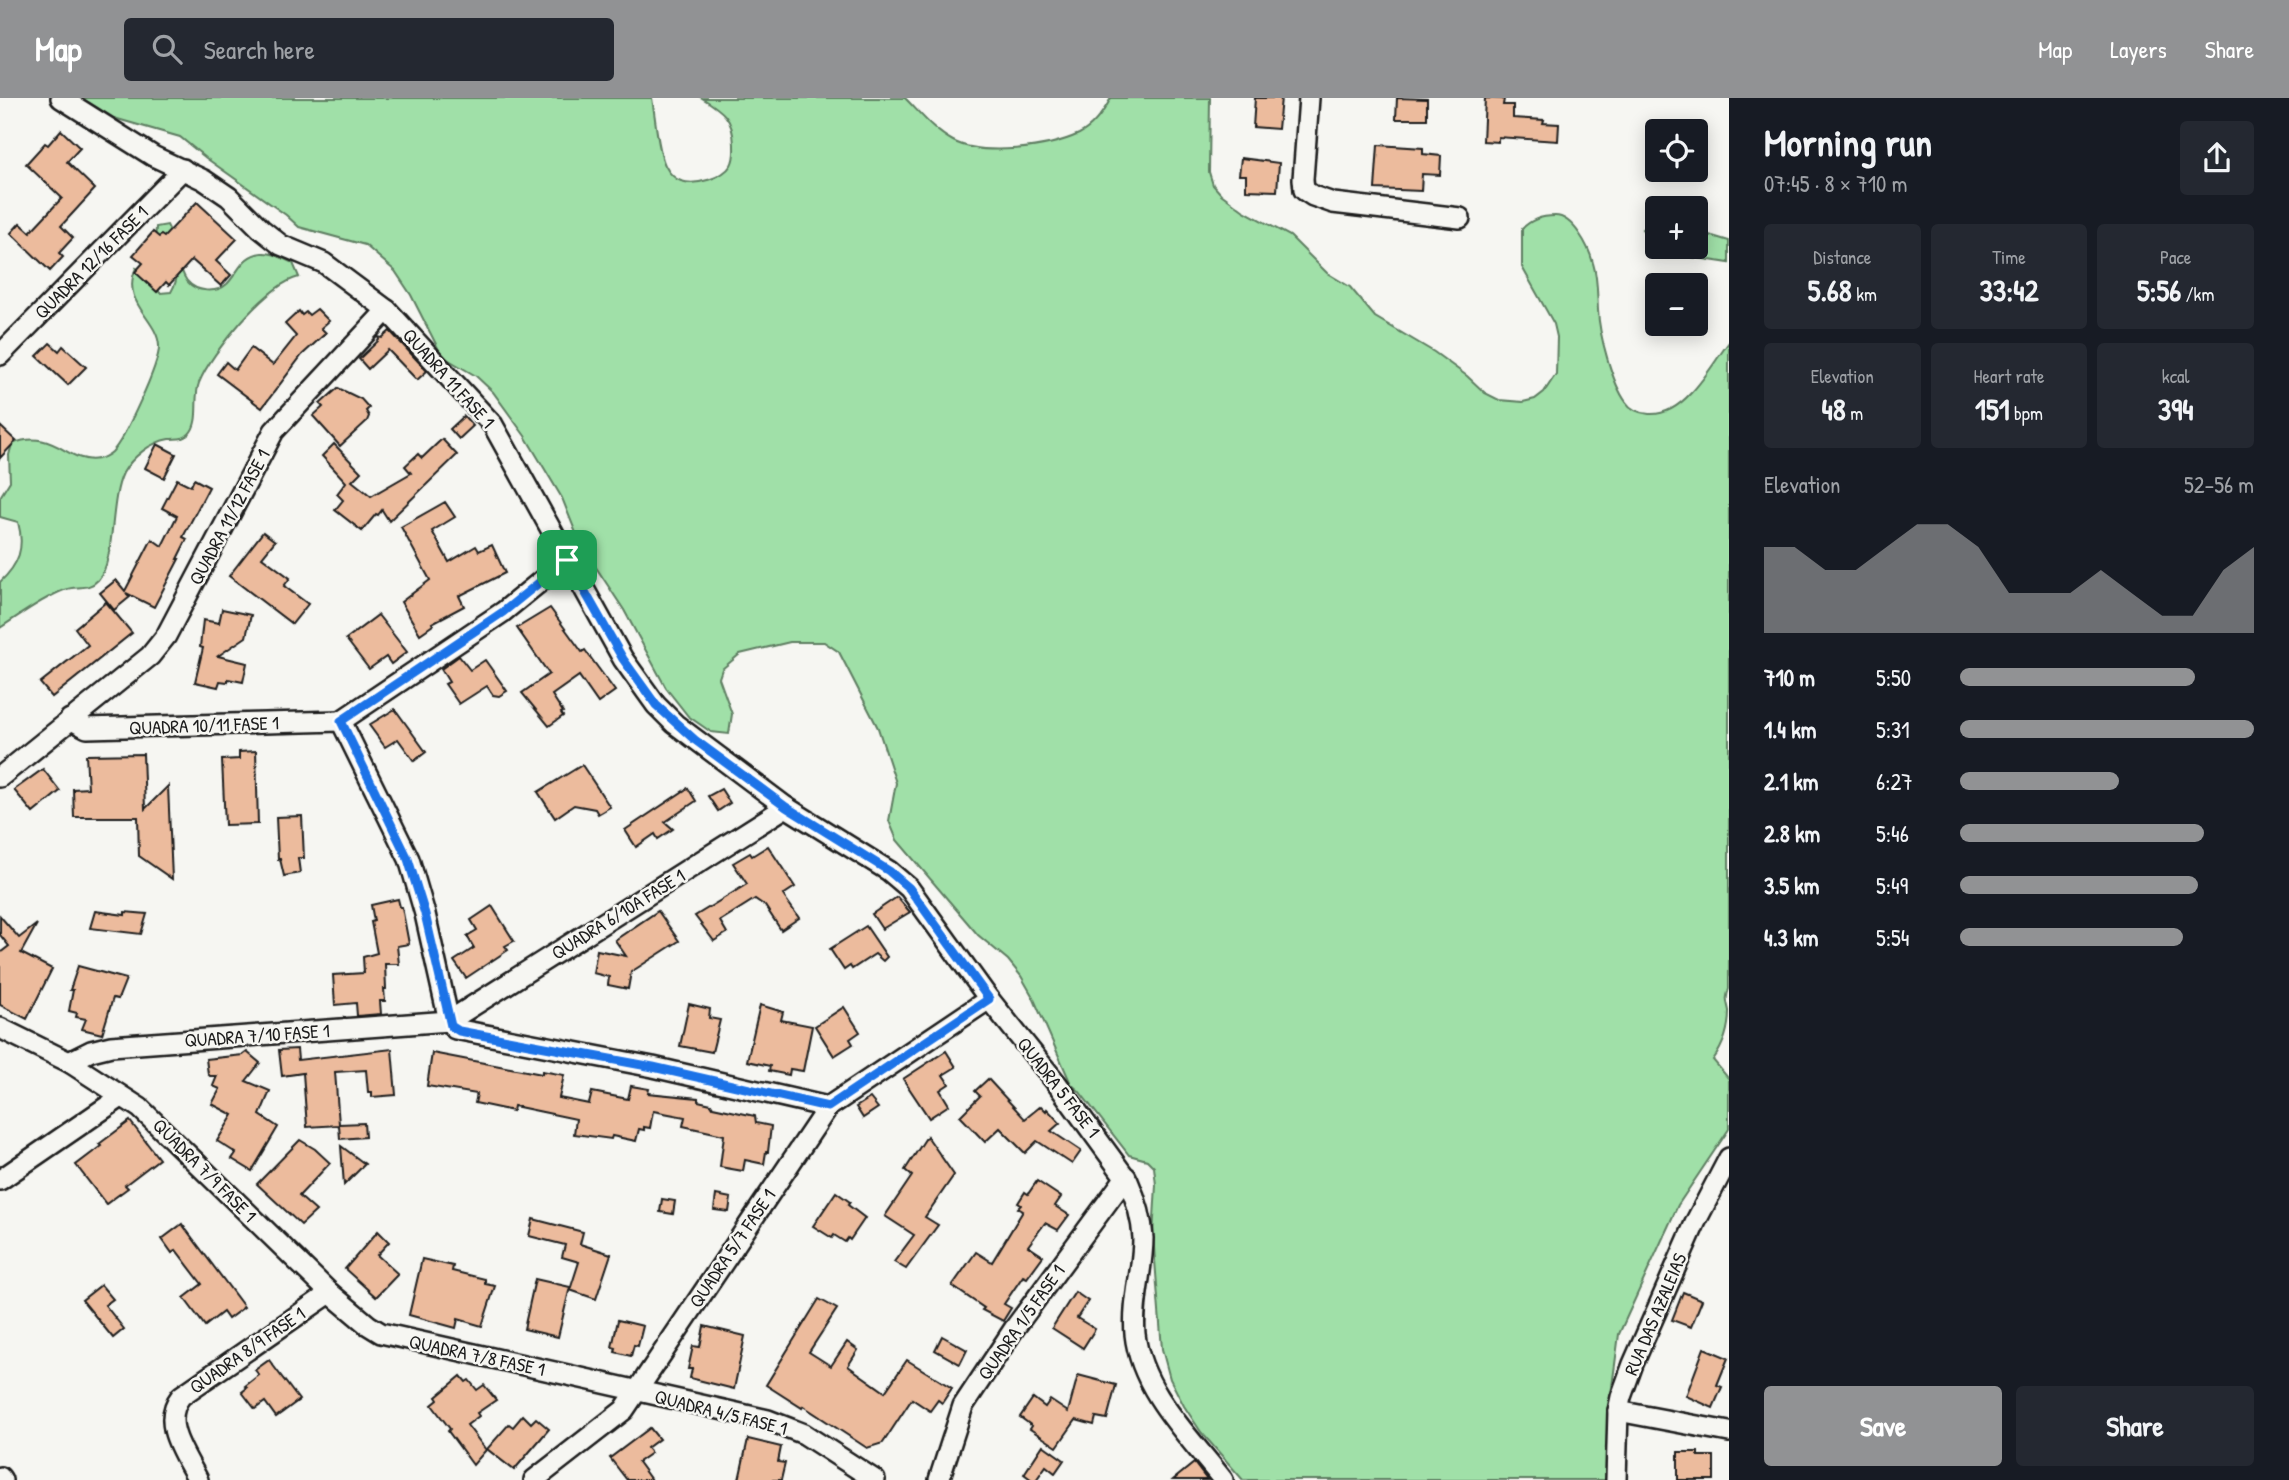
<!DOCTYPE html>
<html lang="en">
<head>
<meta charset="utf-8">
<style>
  body { margin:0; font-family:"Patrick Hand",sans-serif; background:#242831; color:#f1f3f6; height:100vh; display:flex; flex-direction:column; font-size:26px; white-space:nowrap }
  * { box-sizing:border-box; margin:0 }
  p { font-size:23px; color:#9ea1a6 }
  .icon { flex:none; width:38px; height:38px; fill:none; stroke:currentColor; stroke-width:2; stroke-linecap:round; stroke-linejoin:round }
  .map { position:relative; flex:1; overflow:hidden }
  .side { display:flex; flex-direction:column; background:#171b24; width:560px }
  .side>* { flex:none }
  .fabs { position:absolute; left:1645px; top:21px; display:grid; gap:14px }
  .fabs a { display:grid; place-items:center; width:63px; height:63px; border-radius:7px; background:#171b24; box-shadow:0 4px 18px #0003; font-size:35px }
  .pin { position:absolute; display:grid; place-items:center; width:60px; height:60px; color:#fff; margin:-30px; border-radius:14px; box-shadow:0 4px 10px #0006 }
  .round { display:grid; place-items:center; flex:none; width:74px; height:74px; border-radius:7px; background:#242831 }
  .headline { display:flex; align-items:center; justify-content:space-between; height:119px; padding:0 35px }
  h1 { font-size:38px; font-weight:700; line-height:52px }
  .stats { display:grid; grid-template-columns:repeat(3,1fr); gap:10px; height:119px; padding:7px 35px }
  .stats div { display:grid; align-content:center; border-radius:7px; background:#242831; text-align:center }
  .stats b { font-size:30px; font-weight:700 }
  .stats small { font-size:19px; font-weight:400 }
  .stats p { font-size:19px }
  .chart { height:196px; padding:14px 35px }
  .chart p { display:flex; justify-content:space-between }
  .chart svg { width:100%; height:126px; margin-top:7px; fill:#919294; opacity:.7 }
  .action { display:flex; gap:14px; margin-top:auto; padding:14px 35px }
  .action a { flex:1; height:80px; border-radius:7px; background:#919294; color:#fff; font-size:28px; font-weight:700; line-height:80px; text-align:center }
  .action a+a { background:#242831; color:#f1f3f6 }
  ul { padding:0 35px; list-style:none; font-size:23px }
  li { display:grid; grid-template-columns:112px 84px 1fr; align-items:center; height:52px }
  li i { height:18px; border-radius:9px; background:#919294 }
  header { display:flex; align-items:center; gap:42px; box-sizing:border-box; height:98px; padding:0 35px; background:#919294; color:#fff }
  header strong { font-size:33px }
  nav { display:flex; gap:38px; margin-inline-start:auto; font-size:24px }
  .search { width:490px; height:63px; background:#242831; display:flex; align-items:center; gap:18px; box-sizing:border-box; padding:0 24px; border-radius:7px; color:#9ea1a6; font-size:26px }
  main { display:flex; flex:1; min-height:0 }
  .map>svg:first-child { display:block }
  .green { fill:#a0e0a8; stroke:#5e7e62; stroke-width:2 }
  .building { fill:#ecbb9d; stroke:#1c1c1c; stroke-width:2 }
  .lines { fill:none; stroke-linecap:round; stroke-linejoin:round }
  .minor-casing { stroke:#1c1c1c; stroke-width:24 }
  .minor { stroke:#f6f6f2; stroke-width:19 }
  .route-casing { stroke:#fff; stroke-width:14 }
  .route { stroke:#1a73e8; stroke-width:9 }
  .labels { text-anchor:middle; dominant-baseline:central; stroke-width:5; stroke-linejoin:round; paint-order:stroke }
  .street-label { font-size:19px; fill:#1c1c1c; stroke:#f6f6f2 }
</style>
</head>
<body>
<header>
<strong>Map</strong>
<div class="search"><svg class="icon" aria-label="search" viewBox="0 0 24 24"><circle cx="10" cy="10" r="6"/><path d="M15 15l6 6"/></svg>Search here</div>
<nav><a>Map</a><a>Layers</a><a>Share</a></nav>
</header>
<main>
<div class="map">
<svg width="1729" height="1382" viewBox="0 0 1729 1382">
  <rect width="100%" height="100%" fill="#f6f6f2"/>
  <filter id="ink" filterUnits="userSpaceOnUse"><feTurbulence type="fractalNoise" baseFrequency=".0143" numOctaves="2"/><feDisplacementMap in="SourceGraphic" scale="14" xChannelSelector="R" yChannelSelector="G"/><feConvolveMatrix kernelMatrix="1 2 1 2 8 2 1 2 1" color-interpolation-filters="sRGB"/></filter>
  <g filter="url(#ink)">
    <g class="green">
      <path d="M82 0H652C655 17 658 56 666 69 669 75 675 81 681 83 696 88 723 80 731 67 735 60 734 54 734 46 733 20 723 13 702 0H905C920 15 934 33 953 43 983 59 1049 50 1079 36 1093 29 1104 13 1111 0H1210L1209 74 1213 87 1221 96 1244 113 1290 138 1327 175 1350 189 1375 219 1434 254 1467 278 1485 295 1499 302 1523 304 1535 301 1544 294 1556 276 1557 239 1554 226 1522 169V131C1530 122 1542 118 1555 118 1573 118 1589 149 1593 165 1598 181 1597 196 1598 212 1599 236 1612 285 1626 304 1631 312 1640 315 1649 316 1665 317 1680 307 1691 295 1705 281 1717 260 1729 244V891C1725 901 1727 903 1729 913 1729 932 1724 947 1713 962L1729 981V1031L1678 1107 1619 1236 1610 1304 1611 1382H1243L1201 1334 1184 1308 1170 1281 1162 1251 1153 1137 1156 1087 1154 1069 1147 1062 1129 1057 1079 993 1071 986 1033 899 1021 878 1008 862 978 837 897 742 889 723 896 685 878 630 839 554 824 544H790L740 556 722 571 719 580 732 616 729 636 711 634 688 618 666 590 624 512 580 445 562 400 525 338 493 294 476 278 442 258 411 197 395 173 365 147 299 129 286 117 206 60 180 39 114 20Z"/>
      <polygon points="1651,123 1657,124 1657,149 1642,131"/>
      <path d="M167 127C176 143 177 170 187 183 196 194 216 196 227 186 239 174 242 157 262 155 274 154 283 161 293 165L299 179C268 186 211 254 199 285 193 300 201 324 189 336 183 342 177 340 169 341 151 344 132 359 123 375 109 404 116 463 98 482 88 493 76 487 64 492 41 501 20 517 0 530V484C19 466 25 450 18 424L0 419V399L10 383 9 357 12 346C54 329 68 367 98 361 101 361 109 357 112 354 124 342 160 265 159 248 158 221 120 205 136 170L147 176 160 195 171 194C188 164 164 165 156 141 155 137 156 133 156 129Z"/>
      <polygon points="1696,133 1729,143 1729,165 1671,156 1657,149 1696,149"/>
    </g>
    <g class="building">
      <polygon points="1255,0 1281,0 1278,31 1253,29"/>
      <polygon points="1397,0 1427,1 1427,21 1396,21"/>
      <polygon points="1485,0 1504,1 1503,7 1513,7 1513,20 1544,22 1543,25 1559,26 1558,43 1498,39 1498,44 1483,43"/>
      <polygon points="61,32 80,50 67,64 95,91 61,128 73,140 59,155 63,159 50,173 11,135 20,125 30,134 62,100 26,66 45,45 48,47"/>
      <polygon points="1378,47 1423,50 1423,56 1441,58 1440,77 1422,76 1421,93 1375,91"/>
      <polygon points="1241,60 1279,65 1277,93 1246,92 1246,77 1239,77"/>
      <polygon points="197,104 237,141 216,163 231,177 221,188 192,162 169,187 166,184 157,194 135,174 143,165 133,157 153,134 159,139 161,137 164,139"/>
      <polygon points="317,211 329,223 321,230 326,235 302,257 262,310 217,276 226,264 235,272 251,250 273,267 296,238 285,226 299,213 302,217 306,214 309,217"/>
      <polygon points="390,233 427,273 417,282 388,252 368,271 359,261 379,242 378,239 382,240"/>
      <polygon points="50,245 59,253 63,248 86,269 68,287 37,258"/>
      <polygon points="338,290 361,301 369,310 366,313 369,318 367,323 340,348 313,318 323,309 320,306"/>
      <polygon points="464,318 473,328 459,341 450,331"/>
      <polygon points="0,328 16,343 0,360"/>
      <polygon points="442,341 457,357 389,423 382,412 378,417 376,416 362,433 335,412 343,402 337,396 346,384 322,358 334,346 361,374 352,383 371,398 411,375 405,368 418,356 422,360"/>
      <polygon points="157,346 176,356 164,380 145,370"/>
      <polygon points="177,381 191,388 194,381 209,389 183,439 187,441 177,461 179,461 154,509 126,495 130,499 114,512 100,495 116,482 125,493 152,441 162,448 177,418 162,410"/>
      <polygon points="445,404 455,419 432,433 449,464 476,448 479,453 492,447 505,475 459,498 464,508 432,525 433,527 420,536 401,504 430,482 401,429"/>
      <polygon points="263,434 275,443 262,459 290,480 284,488 308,506 292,526 229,478"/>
      <polygon points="106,504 132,535 52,599 40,585 88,547 75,530"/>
      <polygon points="550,510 582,554 585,552 615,593 598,605 579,578 552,597 563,614 561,615 563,618 549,628 522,595 549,576 517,530"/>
      <polygon points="222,511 251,517 246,539 218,558 247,565 243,584 228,581 228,584 220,583 218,589 195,584 203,550 200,549 203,522 219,525"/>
      <polygon points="378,517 407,554 391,566 386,559 369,571 346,541"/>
      <polygon points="459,558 470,572 485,562 507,593 499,598 493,597 487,588 459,606 445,586 449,584 441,571"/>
      <polygon points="395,611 426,654 414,663 398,641 385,649 369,627"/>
      <polygon points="256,653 258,726 225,727 222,662 239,661 239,654"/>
      <polygon points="143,656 145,711 168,688 172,781 139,758 138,719 74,719 73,691 88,690 86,657"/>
      <polygon points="582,667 610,709 598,716 595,711 574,707 555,720 538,694"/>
      <polygon points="43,671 60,693 33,715 14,692"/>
      <polygon points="688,690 696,703 665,724 673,731 658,741 655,736 636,749 625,732"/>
      <polygon points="721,691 730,705 718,713 708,698"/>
      <polygon points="302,718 304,760 298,760 300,775 284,778 280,761 278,761 276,719"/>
      <polygon points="768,748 795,789 783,797 799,820 781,832 765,808 755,801 720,823 727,835 714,843 695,818 747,786 733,765 750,755 752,758"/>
      <polygon points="897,799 910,814 882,831 872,816"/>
      <polygon points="398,801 400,809 402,809 409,846 397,848 399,866 385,866 386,891 384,891 385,903 380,903 381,916 357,918 356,905 335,907 333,877 364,875 363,859 377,855 371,824 374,823 371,807"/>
      <polygon points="492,808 514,843 505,848 508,852 466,880 454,863 474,850 467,838 477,832 471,822"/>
      <polygon points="95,813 125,817 125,814 147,816 141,836 90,830"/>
      <polygon points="658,813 679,843 631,874 628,891 608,887 609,879 593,875 597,852 626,858 615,842"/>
      <polygon points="0,818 19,840 37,826 21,855 52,871 27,921 0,907 0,855 9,848 0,837"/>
      <polygon points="866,828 887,859 883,863 875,856 852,871 850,868 844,872 830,851"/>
      <polygon points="78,868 126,881 118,901 113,900 102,936 82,931 86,921 76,919 77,915 69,913 73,892 70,892"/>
      <polygon points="689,906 710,911 709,920 720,922 712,954 680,948"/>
      <polygon points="760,907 783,914 781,922 812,928 803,973 790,971 789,977 769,973 770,968 747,963"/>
      <polygon points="844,909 860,934 850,941 853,946 834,958 815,928"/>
      <polygon points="297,951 298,962 392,951 396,997 372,999 372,994 368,994 366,972 335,974 339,1026 364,1025 365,1039 340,1041 339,1027 307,1029 303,975 282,978 279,952"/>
      <polygon points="946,953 956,969 943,977 949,986 940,992 949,1007 929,1020 903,981"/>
      <polygon points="247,954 260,965 246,983 270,993 260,1017 278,1029 252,1073 232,1061 236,1055 217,1043 233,1017 212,1006 220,991 213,988 217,978 210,978 208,976 206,961 243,957"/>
      <polygon points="432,955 542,976 542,973 564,977 559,1000 589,1006 592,994 628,1001 631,988 649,991 648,995 698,1000 698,1003 711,1006 713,1009 755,1018 756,1025 771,1028 768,1054 766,1054 764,1066 745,1062 743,1073 720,1069 724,1037 683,1028 685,1019 653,1013 650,1030 644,1029 644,1032 639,1031 636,1043 612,1038 611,1041 574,1036 576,1021 514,1008 513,1013 475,1005 477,996 427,988"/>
      <polygon points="988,981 1025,1021 1041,1008 1046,1013 1047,1011 1060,1025 1051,1033 1081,1053 1072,1066 1037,1043 1025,1055 1000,1030 985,1044 960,1018 980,998 975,993"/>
      <polygon points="870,1000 878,1010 863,1020 856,1009"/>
      <polygon points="130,1023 159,1061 125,1087 128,1090 106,1106 76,1067 101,1048 99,1046"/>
      <polygon points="927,1038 954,1077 925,1119 938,1127 906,1171 894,1164 914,1137 885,1118 912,1078 905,1072"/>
      <polygon points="300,1042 315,1051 330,1065 299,1098 316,1113 301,1127 257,1086"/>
      <polygon points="341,1048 365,1066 344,1087"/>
      <polygon points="1037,1083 1061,1099 1055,1108 1069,1117 1058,1132 1045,1125 1028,1148 1043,1158 1027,1180 1023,1178 1004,1206 1011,1210 1003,1223 982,1212 984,1210 952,1188 976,1154 992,1164 1023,1113 1018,1110 1021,1107 1018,1105 1025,1094 1028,1096"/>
      <polygon points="836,1094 850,1104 848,1107 865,1120 850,1142 848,1140 845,1144 834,1137 832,1140 813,1128"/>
      <polygon points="716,1097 731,1100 729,1114 714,1112"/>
      <polygon points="662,1101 675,1103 673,1116 660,1114"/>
      <polygon points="533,1121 583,1134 580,1146 611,1156 596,1201 570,1192 579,1164 562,1159 565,1147 529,1138"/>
      <polygon points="182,1126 244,1209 228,1221 223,1214 205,1228 184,1200 202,1186 176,1152 172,1155 162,1141"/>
      <polygon points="378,1133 389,1144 377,1157 398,1176 376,1199 345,1171"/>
      <polygon points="422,1161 453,1168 452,1173 485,1181 485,1186 495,1188 482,1228 458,1221 456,1230 409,1217"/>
      <polygon points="535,1181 570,1189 558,1239 524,1231"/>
      <polygon points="101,1187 113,1201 105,1207 124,1231 113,1240 82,1202"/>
      <polygon points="1075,1194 1088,1203 1077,1220 1095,1231 1083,1250 1052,1230"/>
      <polygon points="1683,1194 1702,1202 1691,1229 1672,1222"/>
      <polygon points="819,1201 837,1211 809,1254 831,1268 847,1244 858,1252 848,1268 885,1294 907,1262 952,1290 942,1305 938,1302 930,1313 912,1301 883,1345 867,1350 803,1308 802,1310 766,1287"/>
      <polygon points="618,1222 643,1228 638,1248 634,1247 631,1258 615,1254 616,1250 612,1249"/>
      <polygon points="704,1228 745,1238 734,1291 690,1280 692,1271 688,1271 693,1248 700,1249"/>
      <polygon points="942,1238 967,1252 960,1266 935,1252"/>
      <polygon points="1704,1250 1728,1260 1717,1287 1722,1289 1713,1310 1686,1298"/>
      <polygon points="269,1262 299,1302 276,1319 265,1304 255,1311 242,1294 247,1290 245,1288 259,1277 255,1272"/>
      <polygon points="1078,1277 1116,1287 1107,1321 1096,1319 1094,1327 1076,1322 1057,1349 1030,1331 1032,1328 1020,1319 1033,1300 1045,1309 1050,1302 1068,1314"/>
      <polygon points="461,1278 466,1284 469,1282 477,1292 484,1287 496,1302 477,1315 479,1318 467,1327 486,1352 473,1367 448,1333 450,1331 432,1307 438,1302 436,1299"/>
      <polygon points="523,1317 531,1325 536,1320 549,1331 514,1372 487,1351 509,1326 513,1329"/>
      <polygon points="650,1330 659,1341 647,1350 651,1355 638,1364 651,1382 627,1382 610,1360"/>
      <polygon points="748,1341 781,1349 778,1364 785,1365 781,1382 739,1382"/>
      <polygon points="1043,1347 1064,1362 1055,1375 1046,1368 1036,1382 1032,1382 1024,1376"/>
      <polygon points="1678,1354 1698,1354 1698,1358 1714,1358 1714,1382 1678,1382"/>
      <polygon points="1194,1365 1207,1382 1173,1382"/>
    </g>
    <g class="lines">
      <g class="minor-casing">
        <g id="minor">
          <path d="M61 0 153 58 204 82 229 99 261 131 281 147 324 165 387 212 493 327 623 561 656 607 675 626 786 709 889 773 909 790 989 901 1058 987 1128 1083C1136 1101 1142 1120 1143 1140 1143 1172 1132 1204 1135 1236 1141 1293 1190 1339 1223 1382"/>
          <polyline points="1309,0 1303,81 1304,92 1313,98 1333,105 1460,120"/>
          <polyline points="0,257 183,71"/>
          <polyline points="70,621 87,630 341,623"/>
          <polyline points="341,623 409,761 425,816 449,923 455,931 653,969 828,1009"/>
          <polyline points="341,623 503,514 567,462"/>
          <polyline points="0,679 150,558 166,538 274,333 387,212"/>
          <polyline points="0,930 69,964 140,1010 330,1195 368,1227 381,1235 768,1322 804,1336 875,1382"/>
          <polyline points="69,964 91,953 111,948 449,923 786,709"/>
          <polyline points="0,1082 121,999"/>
          <polyline points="1618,1313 1729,1334"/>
          <polyline points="0,1379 2,1382"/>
          <path d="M198 1382C185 1356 160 1325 181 1298L330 1195"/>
          <polyline points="534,1382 624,1312 828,1009 989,901"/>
          <polyline points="939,1382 963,1308 1014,1231 1126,1079"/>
          <polyline points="1616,1382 1618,1313 1621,1299 1633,1266 1696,1123 1729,1060"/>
        </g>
      </g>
      <use href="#minor" class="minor"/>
    </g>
  </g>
  <g class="lines" filter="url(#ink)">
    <g class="route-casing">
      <polygon id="route" points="567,462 623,561 656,607 695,642 786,709 889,773 909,790 989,901 828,1009 653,969 459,933 451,928 425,816 408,761 341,623 503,514"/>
    </g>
    <use href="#route" class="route"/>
  </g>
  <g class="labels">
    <g class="street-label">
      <text transform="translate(91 164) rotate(-45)">QUADRA 12/16 FASE 1</text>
      <text transform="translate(449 280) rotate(48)">QUADRA 11 FASE 1</text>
      <text transform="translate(229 419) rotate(-62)">QUADRA 11/12 FASE 1</text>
      <text transform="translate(204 627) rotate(-2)">QUADRA 10/11 FASE 1</text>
      <text transform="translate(618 816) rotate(-32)">QUADRA 6/10A FASE 1</text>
      <text transform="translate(257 937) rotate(-4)">QUADRA 7/10 FASE 1</text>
      <text transform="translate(1059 989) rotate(52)">QUADRA 5 FASE 1</text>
      <text transform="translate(205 1072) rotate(45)">QUADRA 7/9 FASE 1</text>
      <text transform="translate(732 1150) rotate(-56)">QUADRA 5/7 FASE 1</text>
      <text transform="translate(1655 1216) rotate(-67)">RUA DAS AZALEIAS</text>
      <text transform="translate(1021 1224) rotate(-55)">QUADRA 1/5 FASE 1</text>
      <text transform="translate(247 1252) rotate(-35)">QUADRA 8/9 FASE 1</text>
      <text transform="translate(477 1257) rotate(12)">QUADRA 7/8 FASE 1</text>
      <text transform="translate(721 1314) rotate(14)">QUADRA 4/5 FASE 1</text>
    </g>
  </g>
</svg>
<div class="fabs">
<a><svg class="icon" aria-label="locate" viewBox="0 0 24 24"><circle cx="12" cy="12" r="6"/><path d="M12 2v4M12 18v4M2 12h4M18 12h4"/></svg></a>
<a>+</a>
<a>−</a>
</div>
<div class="pin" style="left:567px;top:462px;background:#1e9e55"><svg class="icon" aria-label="arrive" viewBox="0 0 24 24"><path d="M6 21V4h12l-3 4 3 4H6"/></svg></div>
</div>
<section class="side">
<div class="headline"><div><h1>Morning run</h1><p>07:45 · 8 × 710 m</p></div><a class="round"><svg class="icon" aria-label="share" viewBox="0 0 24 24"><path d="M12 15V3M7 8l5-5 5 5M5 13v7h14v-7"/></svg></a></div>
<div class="stats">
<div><p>Distance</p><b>5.68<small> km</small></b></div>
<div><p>Time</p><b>33:42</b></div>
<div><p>Pace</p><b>5:56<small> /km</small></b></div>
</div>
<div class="stats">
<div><p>Elevation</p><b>48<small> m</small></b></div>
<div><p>Heart rate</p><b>151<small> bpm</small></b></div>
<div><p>kcal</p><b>394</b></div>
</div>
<div class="chart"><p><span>Elevation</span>52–56 m</p>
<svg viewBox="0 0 160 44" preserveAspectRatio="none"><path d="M0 44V14L10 14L20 22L30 22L40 14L50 6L60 6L70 14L80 30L90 30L100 30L110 22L120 30L130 38L140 38L150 22L160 14V44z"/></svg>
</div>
<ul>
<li><b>710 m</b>5:50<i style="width:80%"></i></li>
<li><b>1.4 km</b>5:31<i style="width:100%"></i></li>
<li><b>2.1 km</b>6:27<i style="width:54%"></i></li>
<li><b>2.8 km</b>5:46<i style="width:83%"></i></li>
<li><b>3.5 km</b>5:49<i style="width:81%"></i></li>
<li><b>4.3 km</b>5:54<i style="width:76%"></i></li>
</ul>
<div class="action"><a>Save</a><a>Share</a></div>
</section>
</main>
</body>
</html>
